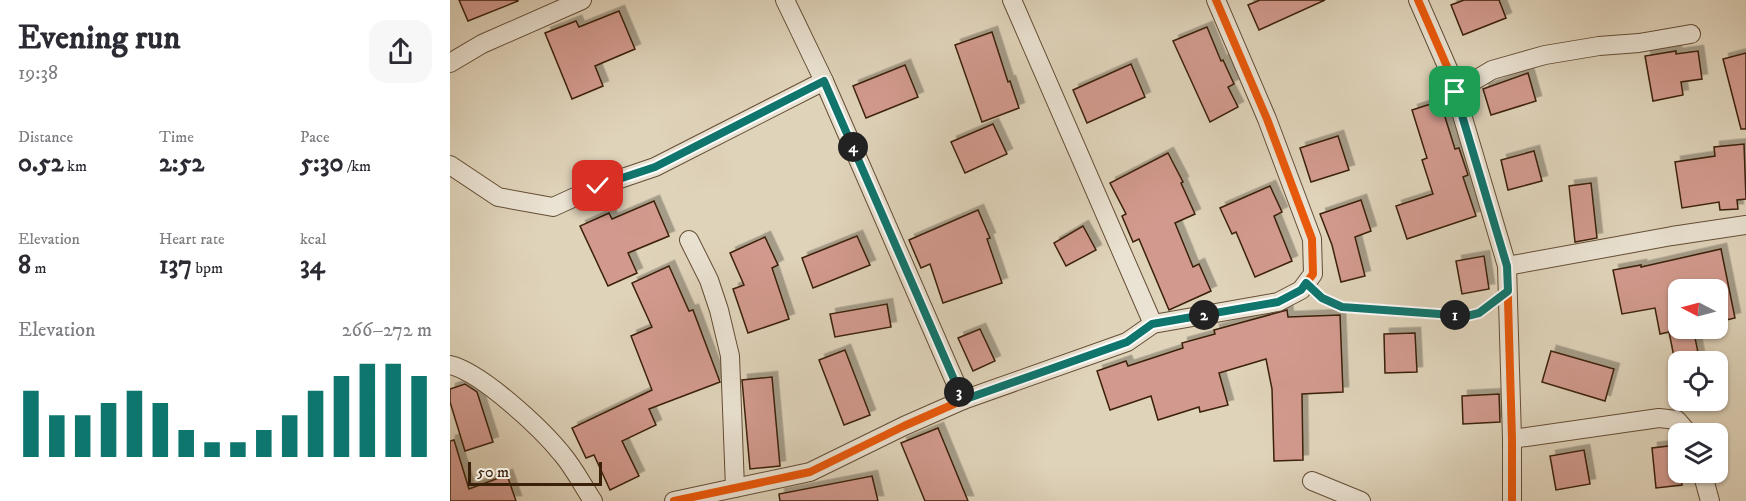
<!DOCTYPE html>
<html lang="en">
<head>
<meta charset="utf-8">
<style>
  body { margin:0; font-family:"IM FELL DW Pica",serif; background:#f7f7f7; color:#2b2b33; height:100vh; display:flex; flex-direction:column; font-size:22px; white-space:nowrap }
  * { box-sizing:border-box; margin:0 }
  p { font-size:20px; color:#7c7c81 }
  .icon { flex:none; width:33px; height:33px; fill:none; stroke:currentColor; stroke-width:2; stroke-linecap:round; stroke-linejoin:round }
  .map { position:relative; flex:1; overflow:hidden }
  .drawer { display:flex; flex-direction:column; background:#fff; width:450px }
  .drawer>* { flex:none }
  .needle { width:39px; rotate:276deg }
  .buttons { position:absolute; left:1218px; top:279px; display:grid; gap:12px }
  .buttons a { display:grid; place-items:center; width:60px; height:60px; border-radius:12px; background:#fff; box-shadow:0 2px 4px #0004; font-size:30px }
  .scale { position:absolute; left:18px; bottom:15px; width:134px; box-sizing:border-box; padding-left:6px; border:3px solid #3b2009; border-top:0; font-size:16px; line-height:21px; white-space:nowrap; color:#3b2009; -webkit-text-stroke:4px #eae2d2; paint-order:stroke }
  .pin { position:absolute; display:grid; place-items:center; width:51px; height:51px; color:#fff; margin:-26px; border-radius:12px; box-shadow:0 3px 9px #0006 }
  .km { position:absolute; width:30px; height:30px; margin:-15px; border-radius:50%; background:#222; color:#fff; font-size:16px; line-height:30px; text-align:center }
  .round { display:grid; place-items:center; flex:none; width:63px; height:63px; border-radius:18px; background:#f7f7f7 }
  .overview { display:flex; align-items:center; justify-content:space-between; height:102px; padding:0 18px }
  h1 { font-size:33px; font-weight:700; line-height:45px }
  .stats { display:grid; grid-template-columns:repeat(3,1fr); gap:9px; height:102px; padding:6px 18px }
  .stats div { display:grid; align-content:center }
  .stats b { font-size:26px; font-weight:700 }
  .stats small { font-size:16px; font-weight:400 }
  .stats p { font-size:16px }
  .chart { height:168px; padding:12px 18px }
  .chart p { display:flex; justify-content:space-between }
  .chart svg { width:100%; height:108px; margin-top:6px; stroke:#0f766e; stroke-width:6 }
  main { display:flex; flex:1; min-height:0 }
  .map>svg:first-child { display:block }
  .building { fill:#d29a8e; stroke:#3b2009; stroke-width:1.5; filter:url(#shadow) }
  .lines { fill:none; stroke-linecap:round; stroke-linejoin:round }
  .lane-casing { stroke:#644d35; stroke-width:11 }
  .street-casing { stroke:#644d35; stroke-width:20 }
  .lane { stroke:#eae2d2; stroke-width:9 }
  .street { stroke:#eae2d2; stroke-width:18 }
  .cycleway-casing { stroke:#eae2d2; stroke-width:11 }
  .cycleway { stroke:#e8590c; stroke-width:8 }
  .route-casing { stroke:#fff; stroke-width:12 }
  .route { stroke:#0f766e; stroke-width:8 }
</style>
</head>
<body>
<main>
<section class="drawer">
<div class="overview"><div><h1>Evening run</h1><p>19:38</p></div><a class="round"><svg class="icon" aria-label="share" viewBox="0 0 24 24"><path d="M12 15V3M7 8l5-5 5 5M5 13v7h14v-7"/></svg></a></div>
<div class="stats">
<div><p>Distance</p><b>0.52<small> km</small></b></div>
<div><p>Time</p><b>2:52</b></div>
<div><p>Pace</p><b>5:30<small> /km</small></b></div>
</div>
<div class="stats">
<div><p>Elevation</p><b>8<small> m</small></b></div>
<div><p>Heart rate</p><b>137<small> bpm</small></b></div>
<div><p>kcal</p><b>34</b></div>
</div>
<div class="chart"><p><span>Elevation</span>266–272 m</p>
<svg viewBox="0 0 160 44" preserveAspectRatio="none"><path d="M5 44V17M15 44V27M25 44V27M35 44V22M45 44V17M55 44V22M65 44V33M75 44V38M85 44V38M95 44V33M105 44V27M115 44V17M125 44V11M135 44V6M145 44V6M155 44V11"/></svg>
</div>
</section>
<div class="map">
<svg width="1296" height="501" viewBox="0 0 1296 501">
  <defs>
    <filter id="shadow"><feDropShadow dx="5.5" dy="-5.5" stdDeviation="0" flood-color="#0004"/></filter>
  </defs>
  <rect width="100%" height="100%" fill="#dfd3ba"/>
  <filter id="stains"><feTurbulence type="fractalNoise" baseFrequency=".00333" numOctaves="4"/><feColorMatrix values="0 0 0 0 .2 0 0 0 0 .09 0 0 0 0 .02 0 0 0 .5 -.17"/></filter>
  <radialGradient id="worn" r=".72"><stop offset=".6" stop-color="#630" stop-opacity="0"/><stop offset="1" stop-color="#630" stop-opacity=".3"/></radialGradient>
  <g class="building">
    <polygon points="9,0 68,0 68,1 18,21"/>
    <polygon points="810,0 875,0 809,30 798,5"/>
    <polygon points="1014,0 1049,0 1056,18 1013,35 1001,5"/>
    <polygon points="169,11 185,49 145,66 153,86 122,99 95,33 126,21 129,27"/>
    <polygon points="757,27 771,61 773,60 784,84 778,87 788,107 760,122 723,41"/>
    <polygon points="542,32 558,82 560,81 569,108 532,122 505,45"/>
    <polygon points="1226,51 1226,54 1248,51 1252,79 1231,82 1233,95 1203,101 1195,56"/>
    <polygon points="1296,53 1296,129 1291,129 1273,59"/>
    <polygon points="681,64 695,97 637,123 623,90"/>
    <polygon points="455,65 468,97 416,118 403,86"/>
    <polygon points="1078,73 1086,101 1041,115 1033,89"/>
    <polygon points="990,101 1005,149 1009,148 1018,175 1013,177 1026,216 957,239 946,206 983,194 972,160 977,158 962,110"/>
    <polygon points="543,124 557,154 515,173 501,142"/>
    <polygon points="888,136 899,170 861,182 850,148"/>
    <polygon points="1294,144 1296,199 1287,200 1288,209 1270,210 1269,202 1232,208 1225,162 1265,156 1264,147"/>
    <polygon points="1084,151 1092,181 1058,190 1051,160"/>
    <polygon points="718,153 733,182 731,183 745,214 725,223 743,267 749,264 761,291 719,310 689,239 683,242 672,216 676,214 660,183"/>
    <polygon points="1141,183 1147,238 1125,242 1119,186"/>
    <polygon points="820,186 832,212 824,216 842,261 805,277 786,232 782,234 770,208"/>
    <polygon points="911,200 921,231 905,237 915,276 891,282 882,245 870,214"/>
    <polygon points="204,201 219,236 178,253 187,273 158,286 130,226 159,213 162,219"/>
    <polygon points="528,210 540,238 537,239 552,283 493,303 480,264 471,268 459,240"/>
    <polygon points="633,226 646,250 616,266 604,243"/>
    <polygon points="407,236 420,265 363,288 352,258"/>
    <polygon points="315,237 328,265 322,268 339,319 298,333 283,289 294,285 280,253"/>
    <polygon points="1271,249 1285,318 1268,322 1268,290 1228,290 1228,328 1243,328 1250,362 1225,362 1219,332 1210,334 1205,308 1172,314 1163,270 1191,265 1191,267"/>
    <polygon points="1034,256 1039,289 1012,294 1006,261"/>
    <polygon points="219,266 239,311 243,310 270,382 199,409 206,425 172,441 189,476 160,490 144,455 136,458 122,428 202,390 181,336 202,327 182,283"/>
    <polygon points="437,304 441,327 385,337 380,314"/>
    <polygon points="837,310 838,317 890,315 893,392 852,394 853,460 824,461 822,389 816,359 769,373 778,405 750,412 749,407 708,420 701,396 660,410 647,371 676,361 678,366 733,348 732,343 765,334 764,330"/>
    <polygon points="530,329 545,361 523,371 508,338"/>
    <polygon points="965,333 967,372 935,373 934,334"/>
    <polygon points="395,350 420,415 394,425 369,360"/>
    <polygon points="1101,351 1164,369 1155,401 1092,382"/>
    <polygon points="322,377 330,466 300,469 292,380"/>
    <polygon points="15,384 27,392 43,442 15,451 0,402 0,389"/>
    <polygon points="1049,394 1050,422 1013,424 1012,396"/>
    <polygon points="488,428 518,501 475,501 451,443"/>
    <polygon points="4,440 19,489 57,475 66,501 0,501 0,441"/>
    <polygon points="1227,445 1228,472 1230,472 1232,485 1206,488 1202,448"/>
    <polygon points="1134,450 1140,484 1106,490 1100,456"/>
    <polygon points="422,476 428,501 330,501 329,494"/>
  </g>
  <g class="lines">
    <g class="lane-casing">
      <polyline id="lane" points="856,283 872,298 892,307 1017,316 1029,313 1058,291"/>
    </g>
    <g class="street-casing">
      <g id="street">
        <polyline points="335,0 374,81 513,400"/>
        <polyline points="562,0 703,324"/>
        <polyline points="968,0 999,71 1057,266 1062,439 1062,501"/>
        <polyline points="0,63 32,44 132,0"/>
        <polyline points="1005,92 1042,70 1095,55 1149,46 1189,43 1241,34"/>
        <polyline points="0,165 48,197 103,207 149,186 205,167 374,81"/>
        <polyline points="239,240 259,280 269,310 280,356 285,488"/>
        <polyline points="1057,266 1222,236 1296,225"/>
        <path d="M0 365C31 372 91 428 112 454 124 468 133 486 143 501"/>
        <polyline points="1062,439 1209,418 1227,420 1239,434"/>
        <polyline points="1252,472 1260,501"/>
        <polyline points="862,481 911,501"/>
        <polyline points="224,501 360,472 454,426 513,400 677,342 703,324 828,302 851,290 863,274 862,239 817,119 766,0"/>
      </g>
    </g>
    <use href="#lane" class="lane"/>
    <use href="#street" class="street"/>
    <g class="cycleway-casing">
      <g id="cycleway">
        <polyline points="968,0 999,71 1057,266 1062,439 1062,501"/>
        <polyline points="224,501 360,472 454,426 513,400 677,342 703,324 828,302 851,290 863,274 862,239 817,119 766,0"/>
      </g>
    </g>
    <use href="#cycleway" class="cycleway"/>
  </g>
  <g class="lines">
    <g class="route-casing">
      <polyline id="route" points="148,186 205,167 374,81 513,400 677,342 702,324 828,302 851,290 856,283 872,298 892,307 1017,316 1029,313 1058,291 1057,266 1005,92"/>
    </g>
    <use href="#route" class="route"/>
  </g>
  <rect width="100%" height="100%" filter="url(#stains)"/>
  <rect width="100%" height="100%" fill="url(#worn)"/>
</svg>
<div class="buttons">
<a><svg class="needle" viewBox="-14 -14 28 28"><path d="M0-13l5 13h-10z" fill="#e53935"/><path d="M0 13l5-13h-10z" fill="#7c7c81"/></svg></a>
<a><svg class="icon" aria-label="locate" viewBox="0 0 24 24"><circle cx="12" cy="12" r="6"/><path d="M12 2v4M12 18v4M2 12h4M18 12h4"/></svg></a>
<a><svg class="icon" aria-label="layers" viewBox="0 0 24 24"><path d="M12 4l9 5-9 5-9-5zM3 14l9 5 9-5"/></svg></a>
</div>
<div class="scale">50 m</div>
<div class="pin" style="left:1005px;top:92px;background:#1e9e55"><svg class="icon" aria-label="arrive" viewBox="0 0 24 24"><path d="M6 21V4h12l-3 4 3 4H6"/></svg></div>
<div class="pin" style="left:148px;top:186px;background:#d93025"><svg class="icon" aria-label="check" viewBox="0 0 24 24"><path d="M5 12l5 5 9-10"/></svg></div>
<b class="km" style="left:1005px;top:315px">1</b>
<b class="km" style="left:754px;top:315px">2</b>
<b class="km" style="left:509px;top:392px">3</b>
<b class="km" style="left:403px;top:147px">4</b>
</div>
</main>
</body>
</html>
